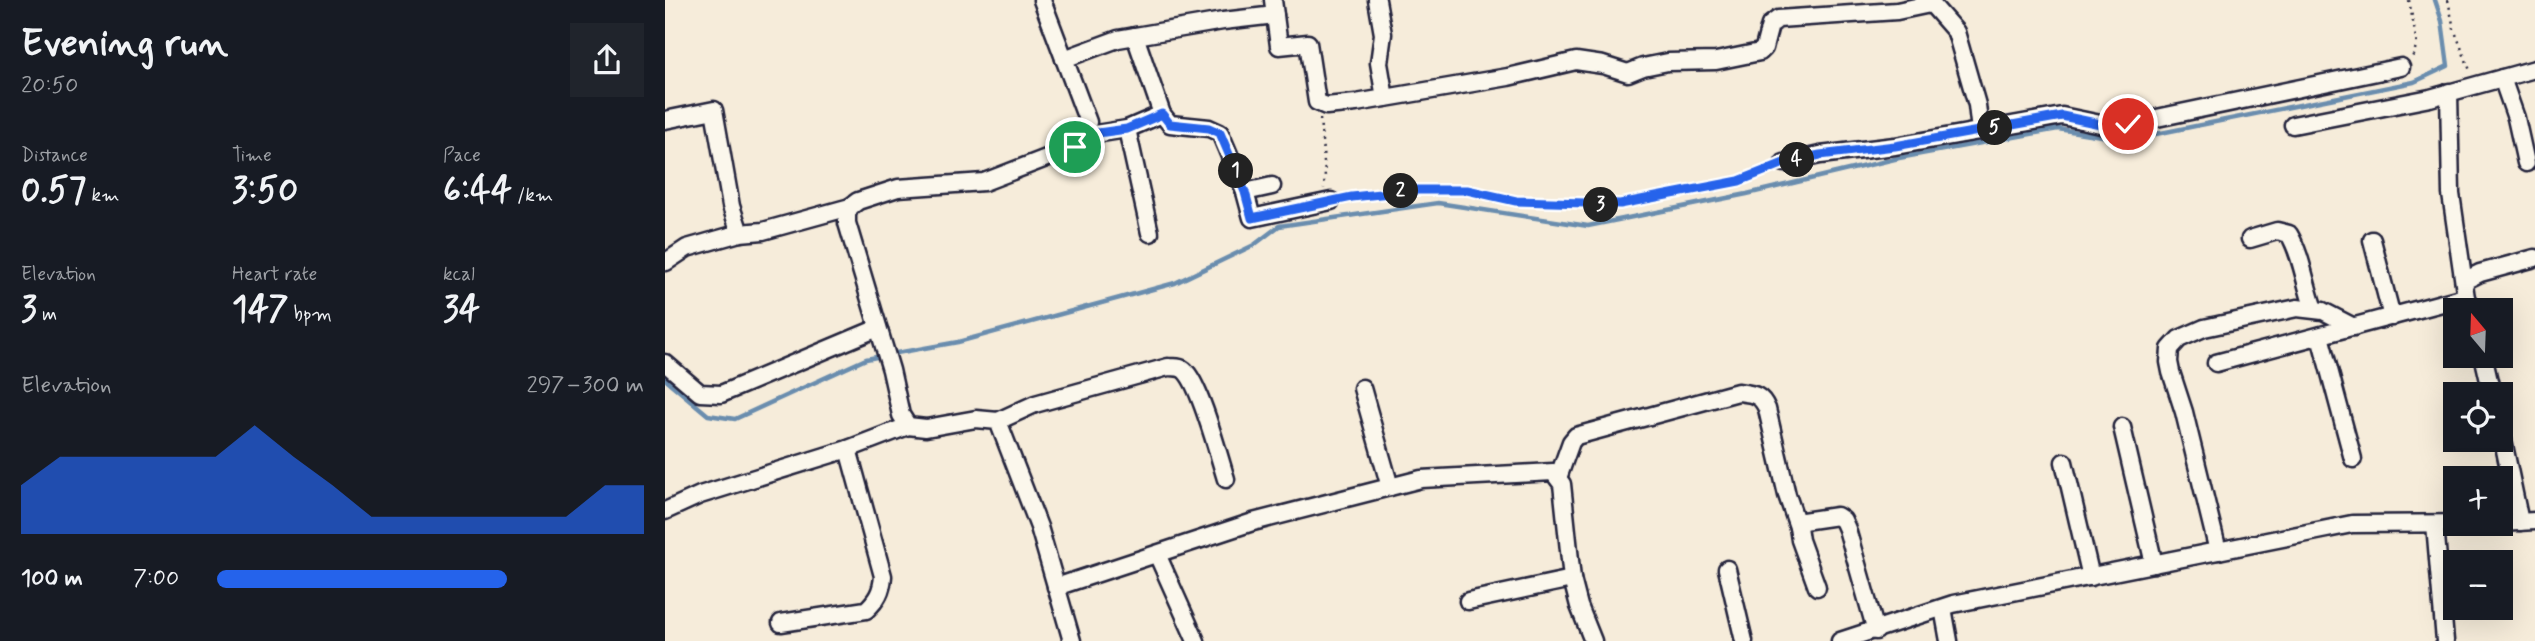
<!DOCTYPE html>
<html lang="en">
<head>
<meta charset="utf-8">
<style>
  body { margin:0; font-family:Mynerve,sans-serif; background:#20242c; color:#f1f3f6; height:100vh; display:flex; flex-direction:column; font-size:26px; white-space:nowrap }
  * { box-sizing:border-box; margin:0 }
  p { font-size:23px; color:#9ea1a6 }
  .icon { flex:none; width:38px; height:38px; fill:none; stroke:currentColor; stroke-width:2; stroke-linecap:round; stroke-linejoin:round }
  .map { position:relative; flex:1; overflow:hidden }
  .details { display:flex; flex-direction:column; background:#171b24; width:665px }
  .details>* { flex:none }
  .needle { width:46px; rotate:341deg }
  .fabs { position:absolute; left:1778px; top:298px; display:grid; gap:14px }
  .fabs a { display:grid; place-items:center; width:70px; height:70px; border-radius:0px; background:#171b24; box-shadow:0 7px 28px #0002; font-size:35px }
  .pin { position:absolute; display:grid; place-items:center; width:60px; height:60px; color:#fff; margin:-30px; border:4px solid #fff; border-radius:50%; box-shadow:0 2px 7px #0007 }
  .km { position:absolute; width:35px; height:35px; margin:-18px; border-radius:50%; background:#222; color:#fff; font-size:19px; line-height:35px; text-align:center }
  .round { display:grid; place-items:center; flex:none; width:74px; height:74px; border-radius:0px; background:#20242c }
  .head { display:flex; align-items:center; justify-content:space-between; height:119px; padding:0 21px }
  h1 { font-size:38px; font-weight:700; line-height:52px }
  .metrics { display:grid; grid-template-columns:repeat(3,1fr); gap:10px; height:119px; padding:7px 21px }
  .metrics div { display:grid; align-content:center }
  .metrics b { font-size:35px; font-weight:700 }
  .metrics small { font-size:19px; font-weight:400 }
  .metrics p { font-size:19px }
  .chart { height:196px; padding:14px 21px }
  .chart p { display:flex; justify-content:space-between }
  .chart svg { width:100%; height:126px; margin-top:7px; fill:#2563eb; opacity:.7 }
  ul { padding:0 21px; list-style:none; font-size:23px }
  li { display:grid; grid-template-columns:112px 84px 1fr; align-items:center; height:52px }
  li i { height:18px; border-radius:9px; background:#2563eb }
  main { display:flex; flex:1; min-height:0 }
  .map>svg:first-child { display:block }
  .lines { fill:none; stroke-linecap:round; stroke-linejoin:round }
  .stream { stroke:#6a8dae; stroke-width:4.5 }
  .minor-casing { stroke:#22223b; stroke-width:21 }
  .path { stroke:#22223b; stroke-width:2.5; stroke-dasharray:2 5; stroke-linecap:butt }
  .minor { stroke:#fbf7ec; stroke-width:16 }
  .route-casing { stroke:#fff; stroke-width:14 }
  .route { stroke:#2563eb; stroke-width:9 }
</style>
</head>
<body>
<main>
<section class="details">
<div class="head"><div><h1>Evening run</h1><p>20:50</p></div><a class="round"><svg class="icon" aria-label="share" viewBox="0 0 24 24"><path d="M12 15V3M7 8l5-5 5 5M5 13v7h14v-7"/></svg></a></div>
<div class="metrics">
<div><p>Distance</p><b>0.57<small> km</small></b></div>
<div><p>Time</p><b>3:50</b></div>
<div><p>Pace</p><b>6:44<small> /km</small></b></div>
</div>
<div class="metrics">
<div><p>Elevation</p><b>3<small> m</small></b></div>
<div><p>Heart rate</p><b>147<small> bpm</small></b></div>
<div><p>kcal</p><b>34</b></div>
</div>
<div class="chart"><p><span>Elevation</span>297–300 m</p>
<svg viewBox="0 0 160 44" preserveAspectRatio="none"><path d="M0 44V27L10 17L20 17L30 17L40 17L50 17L60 6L70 17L80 27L90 38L100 38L110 38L120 38L130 38L140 38L150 27L160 27V44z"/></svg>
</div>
<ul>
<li><b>100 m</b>7:00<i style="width:68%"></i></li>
</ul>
</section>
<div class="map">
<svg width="1870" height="641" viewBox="0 0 1870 641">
  <rect width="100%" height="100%" fill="#f6ecda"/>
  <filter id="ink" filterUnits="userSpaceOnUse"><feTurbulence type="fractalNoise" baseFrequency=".0143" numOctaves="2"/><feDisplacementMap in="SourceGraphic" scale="14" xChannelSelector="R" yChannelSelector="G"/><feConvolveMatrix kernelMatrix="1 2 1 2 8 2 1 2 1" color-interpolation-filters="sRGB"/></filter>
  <g filter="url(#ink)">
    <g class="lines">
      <g class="stream">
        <polyline points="226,354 293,342 510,283 589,245 614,226 773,203 923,226 1082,194 1234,158 1393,129 1461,140 1749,82 1783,66 1777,21 1770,0"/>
        <polyline points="0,379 43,415 70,419 201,359 217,356"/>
      </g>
      <g class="minor-casing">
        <g id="minor">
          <polyline points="377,0 423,122 418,136 410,147 319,182 233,188 193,201 185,207 182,214 182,223 226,370 236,415 243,426 261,428 311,419 333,421 374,527 407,641"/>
          <polyline points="608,0 614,46 643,43 652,102 661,106 691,103 843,77 911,61 938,65 963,73 978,67 1003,62 1051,61 1095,52 1099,48 1105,25 1113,19 1232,11 1265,4"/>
          <polyline points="712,0 718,34 714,63 720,98"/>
          <polyline points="1263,0 1291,32 1312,105 1315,131"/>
          <polyline points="470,36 497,114 505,124 544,128 555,133 580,192 607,186"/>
          <polyline points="399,59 453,39 558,21 610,15"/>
          <polyline points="1837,78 1851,118 1861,163"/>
          <polyline points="1784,92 1786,194 1801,298"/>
          <polyline points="0,120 49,110 66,206 75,233"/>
          <polyline points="1628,125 1765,98 1870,69"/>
          <polyline points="462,129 485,233"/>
          <polyline points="418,136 462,129 497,114"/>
          <polyline points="1119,163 1155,155 1230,146 1397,116 1445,126 1463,124 1736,67"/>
          <polyline points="580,192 587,218 666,201"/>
          <path d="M1585 239 1612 231 1624 234C1637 256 1640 285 1649 309"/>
          <polyline points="1707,240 1727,317"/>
          <polyline points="1,262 22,248 75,233 98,231 185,207"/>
          <polyline points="1799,281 1815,273 1870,258"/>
          <polyline points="1655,336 1688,459"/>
          <polyline points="1818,355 1827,394"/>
          <polyline points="0,363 35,393 56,394 213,328"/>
          <polyline points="1551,363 1792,299 1801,298 1807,310"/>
          <polyline points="697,388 725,487"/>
          <path d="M333 421 370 404 503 367C509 368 514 366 519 370 535 383 554 457 561 479"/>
          <polyline points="1457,427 1489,564"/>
          <polyline points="1836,431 1855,522"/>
          <polyline points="1399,462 1426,577"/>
          <path d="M893 478 906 442 911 436 1073 392C1088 394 1096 394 1102 409L1122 495 1133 527"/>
          <polyline points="0,511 35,495 183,449 243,426"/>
          <polyline points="1836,523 1870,521"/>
          <polyline points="1770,524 1780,641"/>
          <polyline points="1553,551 1519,412 1506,372 1504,362 1505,349 1514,339 1539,328 1632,308 1658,311 1689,327"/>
          <polyline points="492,554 531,641"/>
          <polyline points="1062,569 1079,641"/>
          <polyline points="391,587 588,522 756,479 888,472 897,484 907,579 914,606 928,641"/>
          <polyline points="1152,587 1135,540 1133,527 1138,521 1172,516 1178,520 1182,529 1211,631"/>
          <polyline points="803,601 907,579"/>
          <polyline points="1278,608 1284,641"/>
          <path d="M116 623 201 610C212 600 217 591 218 576L183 449"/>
          <polyline points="1175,641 1288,604 1687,524 1817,523"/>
        </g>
      </g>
      <g class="path">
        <polyline points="1744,0 1752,44 1747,58"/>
        <polyline points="1783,0 1789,29 1806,73"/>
        <polyline points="655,119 660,173 659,189"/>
        <polyline points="681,198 779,189 818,192 835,199 851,201 928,205 955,204 1074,181 1105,169"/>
      </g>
      <use href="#minor" class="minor"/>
    </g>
  </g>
  <g class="lines" filter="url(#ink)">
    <g class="route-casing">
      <polyline id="route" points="410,147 418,135 462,129 497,114 505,124 544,128 555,133 580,192 587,218 687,197 752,190 802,190 851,201 955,204 1074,181 1119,163 1155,155 1230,146 1397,116 1445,126 1463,124"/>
    </g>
    <use href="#route" class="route"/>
  </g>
</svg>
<div class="fabs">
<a><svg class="needle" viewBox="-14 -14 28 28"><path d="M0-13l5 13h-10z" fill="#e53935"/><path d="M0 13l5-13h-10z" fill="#9ea1a6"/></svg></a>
<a><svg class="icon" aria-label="locate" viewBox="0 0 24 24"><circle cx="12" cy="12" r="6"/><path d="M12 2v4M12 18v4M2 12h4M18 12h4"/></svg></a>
<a>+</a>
<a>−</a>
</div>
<div class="pin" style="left:410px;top:147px;background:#1e9e55"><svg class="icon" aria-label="arrive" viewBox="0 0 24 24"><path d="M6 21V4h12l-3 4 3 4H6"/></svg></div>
<div class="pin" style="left:1463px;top:124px;background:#d93025"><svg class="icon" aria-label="check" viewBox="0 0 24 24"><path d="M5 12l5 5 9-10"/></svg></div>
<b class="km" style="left:571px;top:171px">1</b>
<b class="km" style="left:736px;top:191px">2</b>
<b class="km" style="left:936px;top:205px">3</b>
<b class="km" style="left:1132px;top:160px">4</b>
<b class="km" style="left:1330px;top:128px">5</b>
</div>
</main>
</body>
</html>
